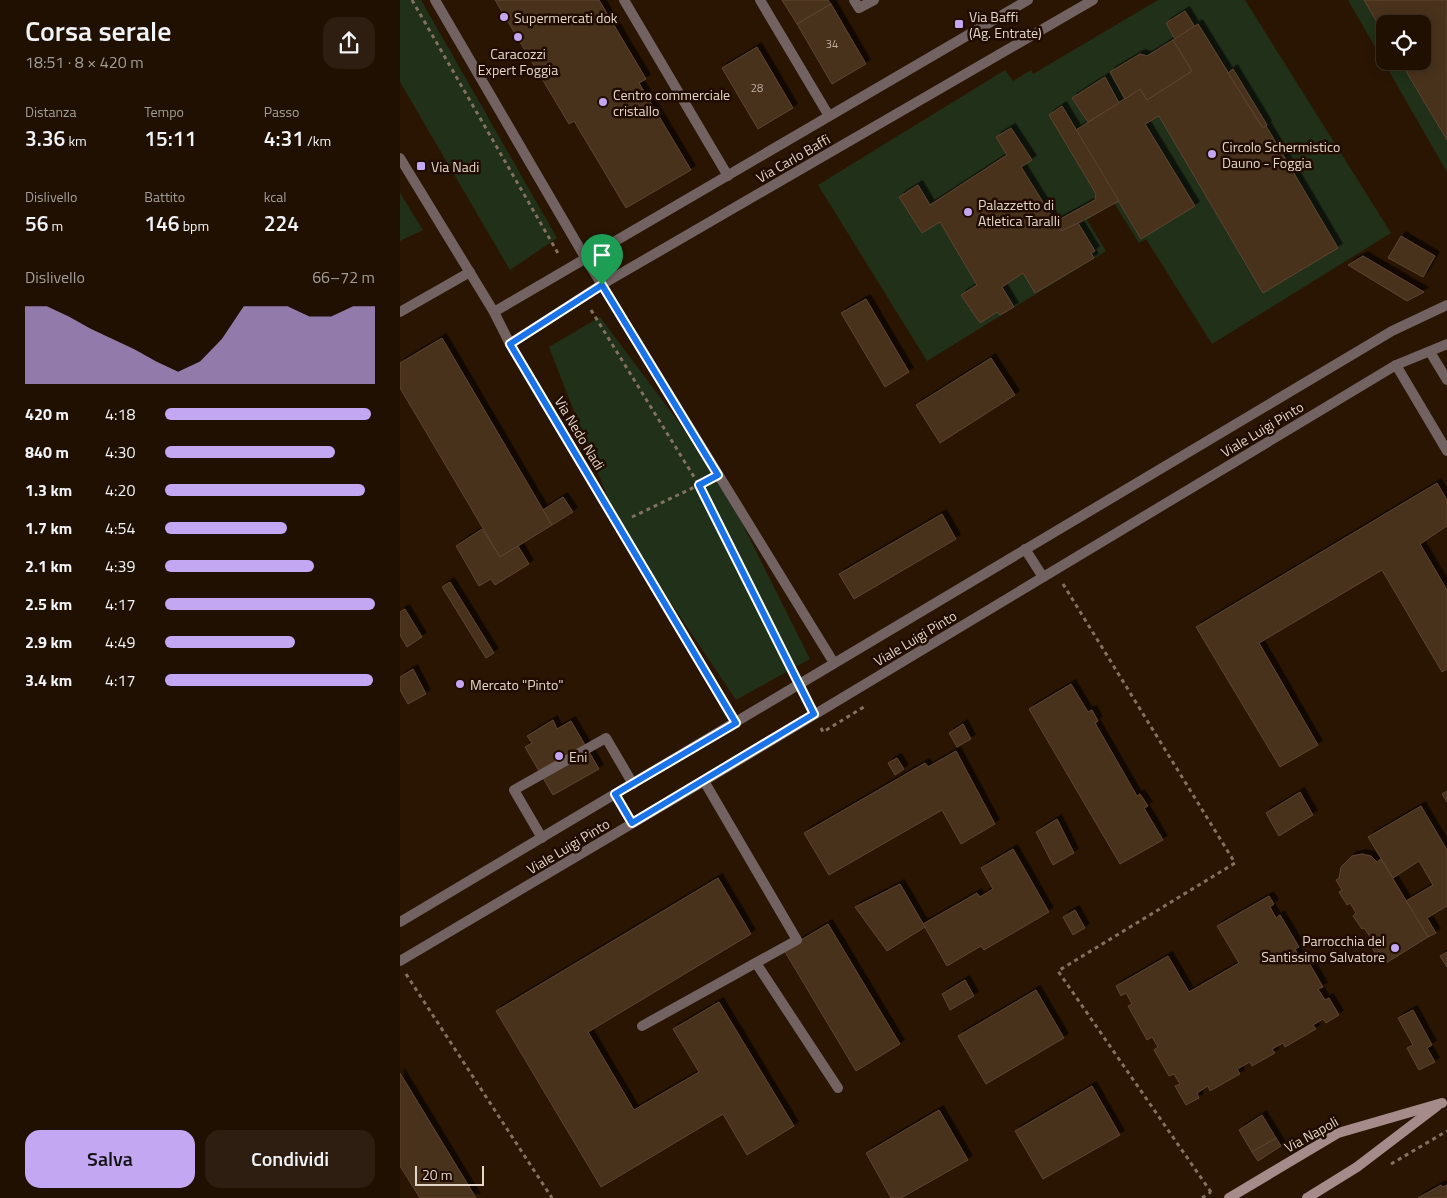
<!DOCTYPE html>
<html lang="it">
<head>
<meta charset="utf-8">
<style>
  body { margin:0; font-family:"Titillium Web",sans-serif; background:#2d1e11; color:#f1f3f6; height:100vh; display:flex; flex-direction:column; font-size:19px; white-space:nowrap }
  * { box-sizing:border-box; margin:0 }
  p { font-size:16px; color:#a29d99 }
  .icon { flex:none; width:28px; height:28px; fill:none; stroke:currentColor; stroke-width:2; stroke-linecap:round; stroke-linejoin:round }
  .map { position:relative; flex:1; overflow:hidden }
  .drawer { display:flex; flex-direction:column; background:#201002; width:400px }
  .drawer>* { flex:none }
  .tools { position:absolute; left:976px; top:15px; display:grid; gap:10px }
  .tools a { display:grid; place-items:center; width:55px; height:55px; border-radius:10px; background:#201002; box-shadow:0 2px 12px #0003,0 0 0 1px #3d3024; font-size:25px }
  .scale { position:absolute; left:15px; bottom:12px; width:69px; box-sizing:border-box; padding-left:5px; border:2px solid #e3d5c9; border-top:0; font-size:14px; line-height:18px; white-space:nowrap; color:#e3d5c9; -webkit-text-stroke:4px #200c00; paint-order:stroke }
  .pin { position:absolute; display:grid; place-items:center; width:42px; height:42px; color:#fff; margin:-51px -21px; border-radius:50% 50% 50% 0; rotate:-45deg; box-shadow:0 0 5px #0007 }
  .pin .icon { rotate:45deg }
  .round { display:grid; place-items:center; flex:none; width:52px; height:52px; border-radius:15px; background:#2d1e11 }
  .overview { display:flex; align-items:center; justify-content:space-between; height:85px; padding:0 25px }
  h1 { font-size:28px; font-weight:600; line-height:38px }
  .figures { display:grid; grid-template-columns:repeat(3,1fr); gap:8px; height:85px; padding:5px 25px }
  .figures div { display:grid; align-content:center }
  .figures b { font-size:21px; font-weight:600 }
  .figures small { font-size:14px; font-weight:400 }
  .figures p { font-size:14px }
  .chart { height:140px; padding:10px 25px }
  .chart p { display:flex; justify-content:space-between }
  .chart svg { width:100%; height:90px; margin-top:5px; fill:#c3a7f2; opacity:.7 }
  .cta { display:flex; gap:10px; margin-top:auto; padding:10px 25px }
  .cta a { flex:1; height:58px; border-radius:15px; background:#c3a7f2; color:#111; font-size:20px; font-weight:600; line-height:58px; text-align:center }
  .cta a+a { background:#2d1e11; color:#f1f3f6 }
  ul { padding:0 25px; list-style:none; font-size:16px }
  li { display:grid; grid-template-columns:80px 60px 1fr; align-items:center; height:38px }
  li i { height:12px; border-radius:6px; background:#c3a7f2 }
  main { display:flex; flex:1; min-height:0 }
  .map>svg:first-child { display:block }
  .green { fill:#213018; fill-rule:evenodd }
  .building { fill:#49321f; stroke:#5c4431; filter:url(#shadow) }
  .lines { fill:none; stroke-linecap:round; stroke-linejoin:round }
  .path { stroke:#827061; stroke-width:3; stroke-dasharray:4 4; stroke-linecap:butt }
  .lane { stroke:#726262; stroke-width:10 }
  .street { stroke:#726262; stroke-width:10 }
  .secondary { stroke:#a58c8b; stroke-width:10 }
  .route-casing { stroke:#fff; stroke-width:10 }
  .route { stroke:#1a73e8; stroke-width:6 }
  .poi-dot { fill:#c3a7f2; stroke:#200c00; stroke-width:2 }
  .labels { text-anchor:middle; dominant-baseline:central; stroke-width:5; stroke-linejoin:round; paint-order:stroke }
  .number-label { font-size:11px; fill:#bcac9e }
  .poi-label { font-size:14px; fill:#e3d5c9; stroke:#200c00; text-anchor:start }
  .street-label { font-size:14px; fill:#e3d5c9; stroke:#200c00 }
</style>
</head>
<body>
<main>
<section class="drawer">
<div class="overview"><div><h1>Corsa serale</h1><p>18:51 · 8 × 420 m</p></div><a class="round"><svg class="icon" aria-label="share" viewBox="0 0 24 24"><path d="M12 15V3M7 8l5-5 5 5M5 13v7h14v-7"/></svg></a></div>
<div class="figures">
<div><p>Distanza</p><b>3.36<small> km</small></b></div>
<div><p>Tempo</p><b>15:11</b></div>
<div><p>Passo</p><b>4:31<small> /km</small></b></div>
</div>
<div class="figures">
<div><p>Dislivello</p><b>56<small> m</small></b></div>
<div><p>Battito</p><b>146<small> bpm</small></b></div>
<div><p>kcal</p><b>224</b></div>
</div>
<div class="chart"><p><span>Dislivello</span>66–72 m</p>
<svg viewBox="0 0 160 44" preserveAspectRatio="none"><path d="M0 44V6L10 6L20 11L30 17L40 22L50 27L60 33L70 38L80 33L90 22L100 6L110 6L120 6L130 11L140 11L150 6L160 6V44z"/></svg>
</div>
<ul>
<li><b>420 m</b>4:18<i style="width:98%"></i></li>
<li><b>840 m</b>4:30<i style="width:81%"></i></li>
<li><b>1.3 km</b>4:20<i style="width:95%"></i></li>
<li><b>1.7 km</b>4:54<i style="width:58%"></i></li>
<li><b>2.1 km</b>4:39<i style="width:71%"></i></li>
<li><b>2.5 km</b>4:17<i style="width:100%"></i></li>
<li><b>2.9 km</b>4:49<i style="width:62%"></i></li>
<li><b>3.4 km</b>4:17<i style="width:99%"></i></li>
</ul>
<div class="cta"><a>Salva</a><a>Condividi</a></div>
</section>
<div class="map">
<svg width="1047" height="1198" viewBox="0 0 1047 1198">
  <defs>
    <filter id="shadow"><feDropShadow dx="4.5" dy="-4.5" stdDeviation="0" flood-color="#0009"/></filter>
  </defs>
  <rect width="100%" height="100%" fill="#2a1503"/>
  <g class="green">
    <polygon points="0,0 21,0 157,238 110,270 0,82"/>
    <polygon points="758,0 845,0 991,233 812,344 746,239 739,243 714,203 687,220 706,251 527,361 418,185 605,70 613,81 631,70 633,74"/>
    <path d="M948 0H1047V172ZM985 24H1022V61H985Z"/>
    <polygon points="0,193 23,230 0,241"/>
    <polygon points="200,317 318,475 410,659 336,700 218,524 149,347"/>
  </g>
  <g class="building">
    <polygon points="95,0 199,0 246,79 239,83 291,170 226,208 174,121 169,124"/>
    <polygon points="382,0 428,0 431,4 397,24"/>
    <polygon points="964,0 1047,0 1047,140 1000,61 1022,61 1022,24 985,24 985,36"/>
    <polygon points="431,4 466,64 432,84 397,24"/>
    <polygon points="785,11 795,27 775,39 766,23"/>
    <polygon points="798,24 862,127 866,126 938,248 863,293 759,116 745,124 795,206 741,239 676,130 740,89 747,100 792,71 773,40"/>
    <polygon points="773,40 792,71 747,100 740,89 725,99 710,72 740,54 747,56"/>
    <polygon points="357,47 393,108 358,129 322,68"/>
    <polygon points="833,69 867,125 863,128 828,73"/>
    <polygon points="705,77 719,103 688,122 672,98"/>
    <polygon points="662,106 719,201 662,232 655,222 695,200 696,194 649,115"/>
    <polygon points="611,128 632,160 621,167 661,231 678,223 695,251 691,253 694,258 635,293 623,273 602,287 614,307 600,315 597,312 580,323 561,295 577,285 540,222 522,233 499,197 518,185 530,205 607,155 596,137"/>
    <polygon points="1001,236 1035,256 1023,277 988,258"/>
    <polygon points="963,256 1024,292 1007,301 948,265"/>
    <polygon points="466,299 509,372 485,387 441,313"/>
    <polygon points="42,338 152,525 100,557 0,388 0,363"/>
    <polygon points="591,358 615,395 540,443 516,405"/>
    <polygon points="1037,483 1047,500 1047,526 1020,544 1047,590 1047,669 1042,672 982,570 859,643 918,745 880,767 796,627"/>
    <polygon points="163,497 173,512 152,525 143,510"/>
    <polygon points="542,514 556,539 454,599 439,574"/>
    <polygon points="82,529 100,557 118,546 129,564 95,585 91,579 79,586 56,546"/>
    <polygon points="50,582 94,653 86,658 42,587"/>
    <polygon points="5,609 22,637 7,647 0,635 0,612"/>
    <polygon points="13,669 26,694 8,704 0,690 0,677"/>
    <polygon points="671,684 688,712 692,710 698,721 695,723 737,796 740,794 748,806 744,808 763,840 720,864 629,709"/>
    <polygon points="153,720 157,729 171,721 199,769 153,795 125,747 132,743 127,736"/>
    <polygon points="563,724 571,739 557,747 549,733"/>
    <polygon points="556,751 595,824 561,844 542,810 429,875 404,833 525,763 528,767"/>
    <polygon points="497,758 504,769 495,775 488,763"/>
    <polygon points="1047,791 1047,802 1042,794"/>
    <polygon points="900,792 913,815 879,836 866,813"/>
    <polygon points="1021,806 1047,850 1047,906 1027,918 1036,933 1028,937 1006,901 1033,885 1019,861 993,878 968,837"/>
    <polygon points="657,819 674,853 653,865 636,832"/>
    <polygon points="613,849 649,912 584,950 581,946 547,966 523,924 577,893 580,897 593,889 581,868"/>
    <polygon points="962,854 971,856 977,862 981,859 1028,937 986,963 979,951 976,954 967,940 971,938 964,928 962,929 953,916 956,913 950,903 947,905 939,892 942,890 936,880 939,878 941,867 952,856"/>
    <polygon points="318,878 351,934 188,1032 234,1110 299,1072 273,1029 319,1002 394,1126 347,1155 323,1114 201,1187 96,1011"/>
    <polygon points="500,884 525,927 487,951 455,907"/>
    <polygon points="869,896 874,904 870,907 876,918 880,915 899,947 895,949 900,959 905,956 923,987 918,989 925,1000 929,998 939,1015 926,1023 923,1019 913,1025 916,1029 885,1047 883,1043 872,1049 875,1053 852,1066 850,1062 837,1069 840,1074 810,1091 808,1086 797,1093 799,1098 786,1105 775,1086 780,1084 774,1074 769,1076 754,1050 758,1047 752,1037 747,1040 728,1006 732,1004 726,993 721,996 716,986 768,956 789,992 839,963 817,926"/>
    <polygon points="675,910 685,928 673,935 663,917"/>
    <polygon points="428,924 500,1044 456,1071 384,950"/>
    <polygon points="1047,952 1047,967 1040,956"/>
    <polygon points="565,980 574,996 550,1010 542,994"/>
    <polygon points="636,990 664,1038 586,1084 558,1036"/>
    <polygon points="1013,1010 1032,1045 1027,1048 1035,1062 1019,1070 1007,1048 1013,1045 998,1018"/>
    <polygon points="0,1073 76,1198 20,1198 0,1166"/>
    <polygon points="692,1086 720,1135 643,1179 615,1131"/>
    <polygon points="539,1110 568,1160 501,1198 491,1198 466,1153"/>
    <polygon points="862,1115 876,1138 852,1152 839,1130"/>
    <polygon points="876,1138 881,1146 858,1161 852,1152"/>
    <polygon points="1041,1185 1043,1187 1047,1185 1047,1198 1018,1198"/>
  </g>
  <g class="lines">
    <g class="path">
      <polyline points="12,0 159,255"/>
      <polyline points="191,310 299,485 393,671"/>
      <polyline points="232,517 305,482"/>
      <polyline points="663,584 835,863 658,971 813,1195"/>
      <polyline points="421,728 423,732 467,705"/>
      <polyline points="6,974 152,1198"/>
      <polyline points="991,1164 1047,1131"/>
      <polyline points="802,1198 811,1192"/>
    </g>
    <polyline class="lane" points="142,838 114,790 206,738 233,784"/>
    <g class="street">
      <polyline points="35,0 186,259 434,663"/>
      <polyline points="224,0 328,176"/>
      <polyline points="360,0 429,116"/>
      <polyline points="454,0 459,8 474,0"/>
      <polyline points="0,158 94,312 110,344 336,723"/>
      <polyline points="0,312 70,272"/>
      <polyline points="94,312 628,0"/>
      <polyline points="110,344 201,285 693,0"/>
      <polyline points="1030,352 1047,380"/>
      <polyline points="996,365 1047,451"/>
      <polyline points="625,549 643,577"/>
      <polyline points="215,794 232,823"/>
      <polyline points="0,922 992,331 1047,305"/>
      <polyline points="0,961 304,781 996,365 1047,344"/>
      <polyline points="356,963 438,1088"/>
      <polyline points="242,1026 397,940 304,781"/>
    </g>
    <g class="secondary">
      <polyline points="829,1198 938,1133 1042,1103"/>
      <polyline points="907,1198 957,1167 1037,1106"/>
    </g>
  </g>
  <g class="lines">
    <g class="route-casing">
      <polygon id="route" points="202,285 318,475 299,485 414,714 232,823 215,794 336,723 110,344"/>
    </g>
    <use href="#route" class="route"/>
  </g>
  <g class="poi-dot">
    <circle cx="104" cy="17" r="5"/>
    <rect x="554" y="19" width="10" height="10" rx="2.5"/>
    <circle cx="118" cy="37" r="5"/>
    <circle cx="203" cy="102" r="5"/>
    <circle cx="812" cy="154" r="5"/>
    <rect x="16" y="161" width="10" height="10" rx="2.5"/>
    <circle cx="568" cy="212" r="5"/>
    <circle cx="60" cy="684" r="5"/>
    <circle cx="159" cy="756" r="5"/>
    <circle cx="995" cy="948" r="5"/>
  </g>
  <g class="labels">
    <g class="number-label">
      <text x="432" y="44">34</text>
      <text x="357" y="88">28</text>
    </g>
    <g class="poi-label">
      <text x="569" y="16">Via Baffi<tspan x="569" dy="16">(Ag. Entrate)</tspan></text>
      <text x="114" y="17">Supermercati dok</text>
      <text x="118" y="53" text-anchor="middle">Caracozzi<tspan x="118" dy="16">Expert Foggia</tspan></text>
      <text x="213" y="94">Centro commerciale<tspan x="213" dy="16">cristallo</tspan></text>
      <text x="822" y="146">Circolo Schermistico<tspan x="822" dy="16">Dauno - Foggia</tspan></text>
      <text x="31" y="166">Via Nadi</text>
      <text x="578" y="204">Palazzetto di<tspan x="578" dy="16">Atletica Taralli</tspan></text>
      <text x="70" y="684">Mercato "Pinto"</text>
      <text x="169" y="756">Eni</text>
      <text x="985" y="940" text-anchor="end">Parrocchia del<tspan x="985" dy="16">Santissimo Salvatore</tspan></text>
    </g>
    <g class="street-label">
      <text transform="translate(393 158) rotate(-30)">Via Carlo Baffi</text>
      <text transform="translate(862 429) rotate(-31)">Viale Luigi Pinto</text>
      <text transform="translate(180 433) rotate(59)">Via Nedo Nadi</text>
      <text transform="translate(515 638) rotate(-31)">Viale Luigi Pinto</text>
      <text transform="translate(168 846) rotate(-31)">Viale Luigi Pinto</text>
      <text transform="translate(911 1134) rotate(-29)">Via Napoli</text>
    </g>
  </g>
</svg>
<div class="tools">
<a><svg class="icon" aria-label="locate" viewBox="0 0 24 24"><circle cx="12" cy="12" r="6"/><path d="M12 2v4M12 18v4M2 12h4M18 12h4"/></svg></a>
</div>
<div class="scale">20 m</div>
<div class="pin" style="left:202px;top:285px;background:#1e9e55"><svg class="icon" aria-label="arrive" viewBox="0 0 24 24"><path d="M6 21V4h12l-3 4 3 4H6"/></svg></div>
</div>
</main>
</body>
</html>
